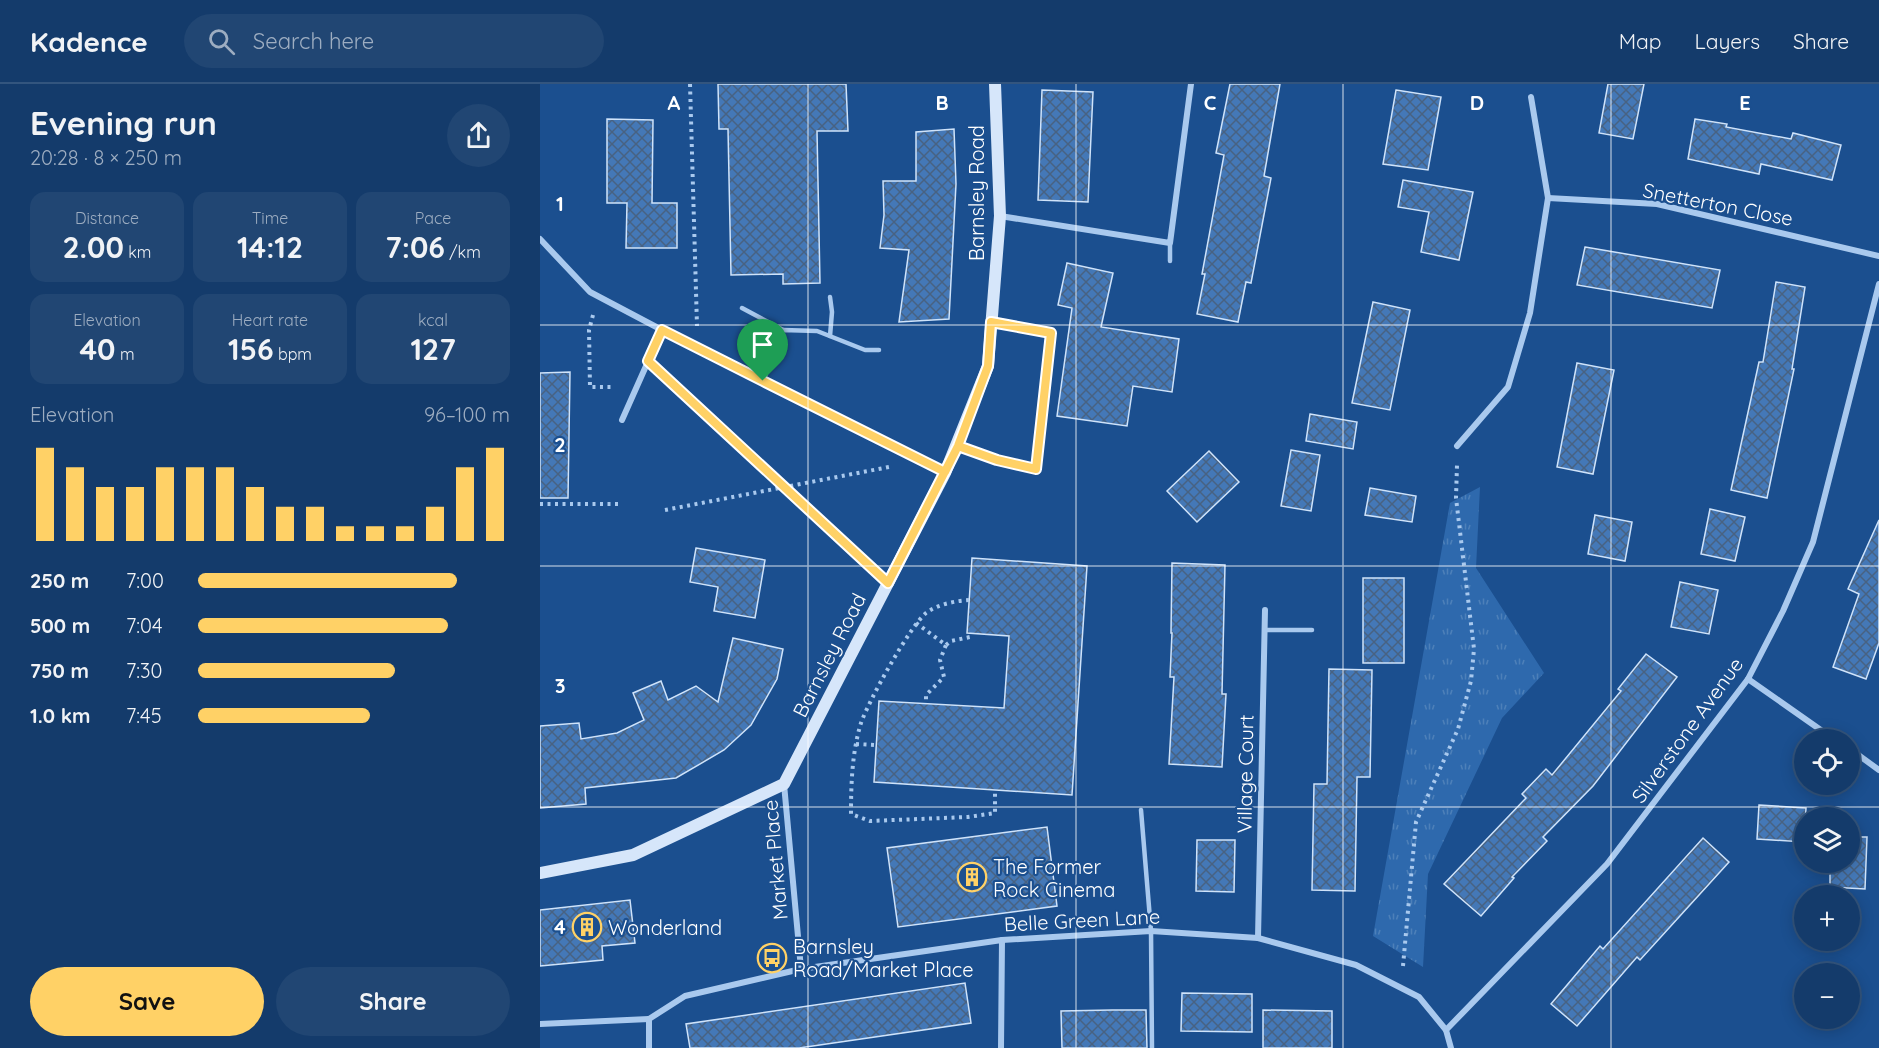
<!DOCTYPE html>
<html lang="en">
<head>
<meta charset="utf-8">
<style>
  body { margin:0; font-family:Quicksand,sans-serif; background:#214673; color:#f1f3f6; height:100vh; display:flex; flex-direction:column; font-size:22px; white-space:nowrap }
  * { box-sizing:border-box; margin:0 }
  p { font-size:20px; color:#9dadc1 }
  .icon { flex:none; width:33px; height:33px; fill:none; stroke:currentColor; stroke-width:2; stroke-linecap:round; stroke-linejoin:round }
  .map { position:relative; flex:1; overflow:hidden }
  .details { display:flex; flex-direction:column; background:#143b6b; width:540px }
  .details>* { flex:none }
  .fabs { position:absolute; left:1254px; top:645px; display:grid; gap:12px }
  .fabs a { display:grid; place-items:center; width:66px; height:66px; border-radius:50%; background:#143b6b; box-shadow:0 3px 15px #0003,0 0 0 2px #33557e; font-size:30px }
  .pin { position:absolute; display:grid; place-items:center; width:51px; height:51px; color:#fff; margin:-62px -26px; border-radius:50% 50% 50% 0; rotate:-45deg; box-shadow:0 0 6px #0007 }
  .pin .icon { rotate:45deg }
  .round { display:grid; place-items:center; flex:none; width:63px; height:63px; border-radius:32px; background:#214673 }
  .head { display:flex; align-items:center; justify-content:space-between; height:102px; padding:0 30px }
  h1 { font-size:33px; font-weight:700; line-height:45px }
  .figures { display:grid; grid-template-columns:repeat(3,1fr); gap:9px; height:102px; padding:6px 30px }
  .figures div { display:grid; align-content:center; border-radius:15px; background:#214673; text-align:center }
  .figures b { font-size:30px; font-weight:700 }
  .figures small { font-size:16px; font-weight:400 }
  .figures p { font-size:16px }
  .chart { height:168px; padding:12px 30px }
  .chart p { display:flex; justify-content:space-between }
  .chart svg { width:100%; height:108px; margin-top:6px; stroke:#ffd166; stroke-width:6 }
  .primary-button { display:flex; gap:12px; margin-top:auto; padding:12px 30px }
  .primary-button a { flex:1; height:69px; border-radius:36px; background:#ffd166; color:#111; font-size:24px; font-weight:700; line-height:69px; text-align:center }
  .primary-button a+a { background:#214673; color:#f1f3f6 }
  ul { padding:0 30px; list-style:none; font-size:20px }
  li { display:grid; grid-template-columns:96px 72px 1fr; align-items:center; height:45px }
  li i { height:15px; border-radius:8px; background:#ffd166 }
  header { display:flex; align-items:center; gap:36px; box-sizing:border-box; height:84px; padding:0 30px; background:#143b6b; border-bottom:2px solid #33557e }
  header strong { font-size:28px }
  nav { display:flex; gap:33px; margin-inline-start:auto; font-size:21px }
  .search { width:420px; height:54px; background:#214673; display:flex; align-items:center; gap:15px; box-sizing:border-box; padding:0 21px; border-radius:33px; color:#9dadc1; font-size:22px }
  main { display:flex; flex:1; min-height:0 }
  .map>svg:first-child { display:block }
  .grass { fill:url(#grass-tufts) }
  .building { fill:url(#building-cross-hatch); stroke:#cfe3fa; stroke-width:1.5 }
  .lines { fill:none; stroke-linecap:round; stroke-linejoin:round }
  .path { stroke:#a9c9ee; stroke-width:4; stroke-dasharray:3 4.5; stroke-linecap:butt }
  .lane { stroke:#a9c9ee; stroke-width:4.5 }
  .street { stroke:#a9c9ee; stroke-width:6 }
  .secondary { stroke:#d6e6fa; stroke-width:12 }
  .route-casing { stroke:#fff; stroke-width:12 }
  .route { stroke:#ffd166; stroke-width:8 }
  .grid { fill:none; stroke:#fff; stroke-width:1.5; stroke-opacity:0.55 }
  .labels { text-anchor:middle; dominant-baseline:central; stroke-width:4.5; stroke-linejoin:round; paint-order:stroke }
  .street-label { font-size:20px; fill:#fff; stroke:#1b4f8f }
  .poi-label { font-size:20px; fill:#fff; stroke:#1b4f8f; text-anchor:start }
  .grid-label { font-size:20px; text-anchor:middle; font-weight:bold; fill:#fff; stroke:#1b4f8f; stroke-width:4.5; stroke-linejoin:round; paint-order:stroke }
</style>
</head>
<body>
<header>
<strong>Kadence</strong>
<div class="search"><svg class="icon" aria-label="search" viewBox="0 0 24 24"><circle cx="10" cy="10" r="6"/><path d="M15 15l6 6"/></svg>Search here</div>
<nav><a>Map</a><a>Layers</a><a>Share</a></nav>
</header>
<main>
<section class="details">
<div class="head"><div><h1>Evening run</h1><p>20:28 · 8 × 250 m</p></div><a class="round"><svg class="icon" aria-label="share" viewBox="0 0 24 24"><path d="M12 15V3M7 8l5-5 5 5M5 13v7h14v-7"/></svg></a></div>
<div class="figures">
<div><p>Distance</p><b>2.00<small> km</small></b></div>
<div><p>Time</p><b>14:12</b></div>
<div><p>Pace</p><b>7:06<small> /km</small></b></div>
</div>
<div class="figures">
<div><p>Elevation</p><b>40<small> m</small></b></div>
<div><p>Heart rate</p><b>156<small> bpm</small></b></div>
<div><p>kcal</p><b>127</b></div>
</div>
<div class="chart"><p><span>Elevation</span>96–100 m</p>
<svg viewBox="0 0 160 44" preserveAspectRatio="none"><path d="M5 44V6M15 44V14M25 44V22M35 44V22M45 44V14M55 44V14M65 44V14M75 44V22M85 44V30M95 44V30M105 44V38M115 44V38M125 44V38M135 44V30M145 44V14M155 44V6"/></svg>
</div>
<ul>
<li><b>250 m</b>7:00<i style="width:83%"></i></li>
<li><b>500 m</b>7:04<i style="width:80%"></i></li>
<li><b>750 m</b>7:30<i style="width:63%"></i></li>
<li><b>1.0 km</b>7:45<i style="width:55%"></i></li>
</ul>
<div class="primary-button"><a>Save</a><a>Share</a></div>
</section>
<div class="map">
<svg width="1339" height="964" viewBox="0 0 1339 964">
  <defs>
    <pattern id="grass-tufts" width="24" height="20" patternUnits="userSpaceOnUse" patternTransform="scale(1.5)"><rect width="24" height="20" fill="#2e69ad"/><path d="M3 7l-1-3M5 7V3M7 7l1-3M15 17l-1-3M17 17v-4M19 17l1-3" fill="none" stroke="#4d80b9"/></pattern>
    <pattern id="building-cross-hatch" width="8" height="8" patternUnits="userSpaceOnUse" patternTransform="scale(1.5)"><rect width="8" height="8" fill="#4478b7"/><path d="M0 0l8 8M0 8l8-8" fill="none" stroke="#486282"/></pattern>
  </defs>
  <rect width="100%" height="100%" fill="#1b4f8f"/>
  <polygon class="grass" points="940,403 936,484 1004,589 962,634 888,790 883,883 833,852 910,419"/>
  <g class="building">
    <polygon points="178,0 306,0 308,47 277,47 280,199 243,200 243,190 191,191 188,45 179,45"/>
    <polygon points="690,0 740,0 724,92 731,94 711,199 706,198 698,238 657,230 665,190 662,190 684,71 676,69"/>
    <polygon points="1068,0 1104,0 1093,55 1059,49"/>
    <polygon points="502,6 553,8 548,118 498,116"/>
    <polygon points="856,6 901,13 888,86 843,80"/>
    <polygon points="67,35 113,36 112,119 137,119 137,164 86,164 87,119 67,119"/>
    <polygon points="1155,35 1187,40 1186,43 1251,55 1253,49 1301,61 1292,96 1221,80 1219,90 1148,75"/>
    <polygon points="414,45 416,100 409,235 359,238 369,166 340,164 344,131 343,97 376,97 376,48"/>
    <polygon points="863,96 933,108 919,176 881,168 889,128 858,123"/>
    <polygon points="1045,163 1180,186 1172,224 1037,201"/>
    <polygon points="527,179 573,189 561,243 639,255 632,308 593,302 587,342 517,332 532,224 518,221"/>
    <polygon points="1236,198 1265,203 1252,285 1254,285 1227,414 1191,406 1219,278 1223,278"/>
    <polygon points="833,218 870,226 850,326 812,319"/>
    <polygon points="1037,279 1074,286 1053,390 1017,383"/>
    <polygon points="30,288 28,414 0,414 0,289"/>
    <polygon points="770,330 817,338 813,365 766,357"/>
    <polygon points="751,366 780,371 771,427 741,422"/>
    <polygon points="669,367 699,398 657,438 627,407"/>
    <polygon points="830,404 876,412 872,438 825,431"/>
    <polygon points="1170,425 1205,433 1195,477 1161,470"/>
    <polygon points="1055,431 1092,438 1085,477 1048,470"/>
    <polygon points="1339,436 1339,559 1326,595 1293,583 1319,510 1308,505"/>
    <polygon points="156,464 225,476 215,534 174,527 178,503 150,498"/>
    <polygon points="432,474 547,482 532,711 334,698 339,617 464,624 469,552 427,549"/>
    <polygon points="632,479 685,481 682,610 686,610 682,683 629,680 634,593 630,593 632,549 631,549"/>
    <rect x="823" y="494" width="41" height="85"/>
    <polygon points="1140,498 1178,506 1169,550 1131,543"/>
    <polygon points="193,554 243,565 237,595 211,641 184,666 136,694 45,704 46,720 0,724 0,642 39,639 41,655 77,649 104,636 93,609 121,597 128,616 156,602 178,618"/>
    <polygon points="1106,570 1137,593 1053,702 1003,753 1007,757 972,793 974,794 941,832 904,800 986,714 982,710 1006,685 1012,691 1081,607 1078,605"/>
    <polygon points="789,585 832,586 830,693 817,693 815,807 772,806 774,700 787,700"/>
    <polygon points="1219,721 1266,724 1264,758 1217,755"/>
    <polygon points="507,743 517,822 358,843 347,764"/>
    <polygon points="1310,753 1327,753 1325,805 1290,803 1290,778 1310,778"/>
    <polygon points="1163,754 1189,778 1100,876 1097,873 1037,942 1011,920 1060,862 1063,865"/>
    <polygon points="657,756 695,756 694,808 656,807"/>
    <polygon points="90,816 95,859 62,862 63,876 0,882 0,826"/>
    <polygon points="425,899 431,939 259,964 150,964 146,940"/>
    <polygon points="642,909 712,910 712,948 641,947"/>
    <polygon points="572,926 606,926 607,964 522,964 521,927"/>
    <polygon points="723,926 792,927 792,964 723,964"/>
  </g>
  <g class="lines">
    <g class="path">
      <polyline points="150,0 157,242"/>
      <polyline points="53,231 49,246 50,303 74,303"/>
      <polyline points="124,291 330,482"/>
      <polyline points="0,420 81,420"/>
      <polyline points="125,426 349,383"/>
      <path d="M429 516C415 517 398 520 386 529 370 542 328 618 321 639 312 668 311 700 311 730L330 737 428 733 455 729V706"/>
      <polyline points="376,539 406,561 400,576 404,593 386,611 386,619"/>
      <polyline points="406,561 411,557 430,553"/>
      <polyline points="316,660 336,661"/>
      <polyline points="863,882 876,738 918,645 931,597 934,565 916,414 917,381"/>
    </g>
    <g class="lane">
      <polyline points="630,159 630,177"/>
      <polyline points="202,224 243,246"/>
      <polyline points="290,252 292,228 290,213"/>
      <polyline points="223,297 243,246 277,247 325,266 339,266"/>
      <polyline points="418,362 457,376 496,385 511,249 454,238"/>
      <polyline points="725,546 772,546"/>
      <polyline points="601,726 611,847 612,964"/>
    </g>
    <g class="street">
      <polyline points="1008,114 1117,120 1339,172"/>
      <polyline points="460,132 630,159 651,0"/>
      <polyline points="0,155 50,208 122,246 405,388"/>
      <polyline points="82,336 122,246"/>
      <polyline points="917,362 968,303 990,229 1008,114 991,13"/>
      <polyline points="1208,595 1295,656"/>
      <polyline points="1310,665 1339,686"/>
      <polyline points="244,700 261,885"/>
      <polyline points="718,854 725,526"/>
      <polyline points="109,935 145,912 261,885 462,856 611,847 718,854 816,881 879,913 906,946 911,964"/>
      <polyline points="109,935 109,964"/>
      <polyline points="0,940 109,935"/>
      <polyline points="906,946 1067,780 1208,595 1243,527 1273,458 1339,200"/>
      <polyline points="461,964 462,856"/>
    </g>
    <polyline class="secondary" points="0,789 93,771 244,700 405,389 448,282 460,132 455,0"/>
  </g>
  <g class="lines">
    <g class="route-casing">
      <polyline id="route" points="223,297 122,246 108,277 348,499 418,362 448,282 451,238 511,249 496,385 457,376 418,362 405,388 223,297"/>
    </g>
    <use href="#route" class="route"/>
  </g>
  <path class="grid" d="M268 0V964M536 0V964M803 0V964M1071 0V964M0 241H1339M0 482H1339M0 723H1339"/>
  <defs>
    <g id="building-ring" transform="scale(1.5)"><circle r="9.5" fill="#1b4f8f" stroke="#ffd166" stroke-width="1.5"/><path d="M-4-6H4V6H1V3H-1V6H-4ZM-2.5-4.3h1.7v1.8h-1.7ZM.8-4.3h1.7v1.8H.8ZM-2.5-1h1.7V.8h-1.7ZM.8-1h1.7V.8H.8Z" fill="#ffd166"/></g>
    <g id="bus-ring" transform="scale(1.5)"><circle r="9.5" fill="#1b4f8f" stroke="#ffd166" stroke-width="1.5"/><path d="M-5-6H5V4H4V6H2V4H-2V6H-4V4H-5ZM-3.5-4V0h7V-4ZM-3.5 1.2v1.5H-2V1.2ZM2 1.2v1.5H3.5V1.2Z" fill="#ffd166"/></g>
  </defs>
  <g fill-rule="evenodd">
    <use href="#building-ring" x="432" y="793"/>
    <use href="#building-ring" x="47" y="843"/>
    <use href="#bus-ring" x="232" y="874"/>
  </g>
  <g class="labels">
    <g class="street-label">
      <text transform="translate(436 109) rotate(-90)">Barnsley Road</text>
      <text transform="translate(1178 120) rotate(11)">Snetterton Close</text>
      <text transform="translate(289 571) rotate(-63)">Barnsley Road</text>
      <text transform="translate(1147 646) rotate(-54)">Silverstone Avenue</text>
      <text transform="translate(705 690) rotate(-89)">Village Court</text>
      <text transform="translate(235 776) rotate(-95)">Market Place</text>
      <text transform="translate(542 836) rotate(-3)">Belle Green Lane</text>
    </g>
    <g class="poi-label">
      <text x="453" y="782">The Former<tspan x="453" dy="23">Rock Cinema</tspan></text>
      <text x="68" y="843">Wonderland</text>
      <text x="253" y="862">Barnsley<tspan x="253" dy="23">Road/Market Place</tspan></text>
    </g>
  </g>
  <g class="grid-label">
    <text x="134" y="26">A</text>
    <text x="402" y="26">B</text>
    <text x="670" y="26">C</text>
    <text x="937" y="26">D</text>
    <text x="1205" y="26">E</text>
    <text x="20" y="127">1</text>
    <text x="20" y="368">2</text>
    <text x="20" y="609">3</text>
    <text x="20" y="850">4</text>
  </g>
</svg>
<div class="fabs">
<a><svg class="icon" aria-label="locate" viewBox="0 0 24 24"><circle cx="12" cy="12" r="6"/><path d="M12 2v4M12 18v4M2 12h4M18 12h4"/></svg></a>
<a><svg class="icon" aria-label="layers" viewBox="0 0 24 24"><path d="M12 4l9 5-9 5-9-5zM3 14l9 5 9-5"/></svg></a>
<a>+</a>
<a>−</a>
</div>
<div class="pin" style="left:223px;top:297px;background:#1e9e55"><svg class="icon" aria-label="arrive" viewBox="0 0 24 24"><path d="M6 21V4h12l-3 4 3 4H6"/></svg></div>
</div>
</main>
</body>
</html>
